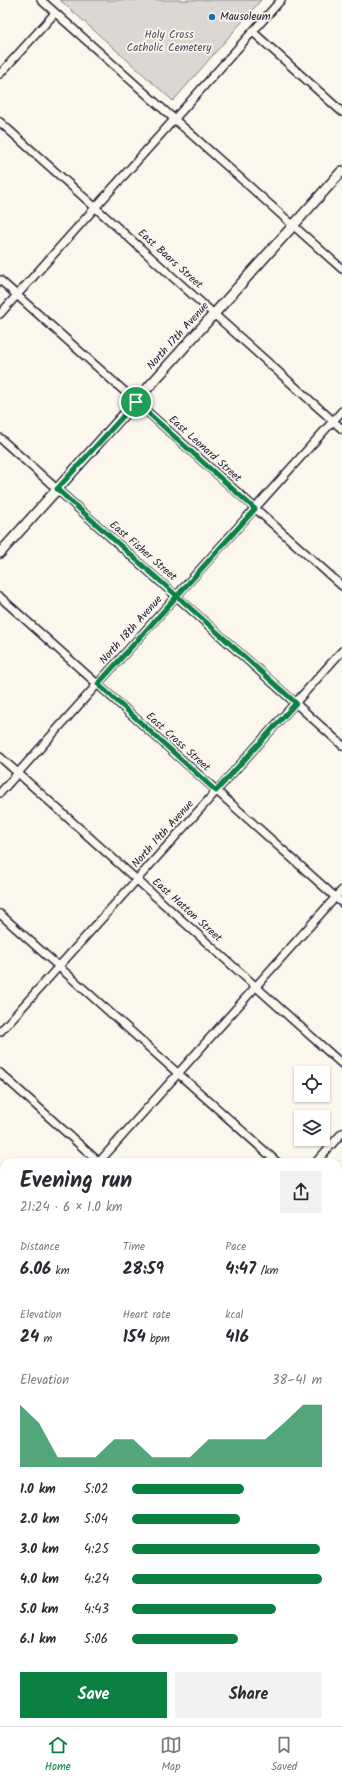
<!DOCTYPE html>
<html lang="en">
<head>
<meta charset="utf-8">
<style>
  body { margin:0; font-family:Kalam,sans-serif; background:#f2f2f3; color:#2b2b33; height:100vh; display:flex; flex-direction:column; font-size:15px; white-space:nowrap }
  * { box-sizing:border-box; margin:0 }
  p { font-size:13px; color:#7c7c81 }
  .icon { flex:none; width:22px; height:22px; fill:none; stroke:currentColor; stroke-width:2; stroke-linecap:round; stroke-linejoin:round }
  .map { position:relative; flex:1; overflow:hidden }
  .details { position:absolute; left:0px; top:1158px; width:342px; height:568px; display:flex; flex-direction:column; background:#fff; border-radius:12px 12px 0 0; box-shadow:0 1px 3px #0004 }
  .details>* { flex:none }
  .fabs { position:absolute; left:294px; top:1066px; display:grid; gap:8px }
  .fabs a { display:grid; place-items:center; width:36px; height:36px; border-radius:0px; background:#fff; box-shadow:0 1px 3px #0004; font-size:20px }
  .pin { position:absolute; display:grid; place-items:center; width:34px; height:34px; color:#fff; margin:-17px; border:2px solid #fff; border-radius:50%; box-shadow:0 1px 4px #0007 }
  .round { display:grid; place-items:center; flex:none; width:42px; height:42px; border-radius:0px; background:#f2f2f3 }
  .summary { display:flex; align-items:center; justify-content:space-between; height:68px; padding:0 20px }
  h1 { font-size:22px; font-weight:700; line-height:30px }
  .metrics { display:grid; grid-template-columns:repeat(3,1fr); gap:6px; height:68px; padding:4px 20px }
  .metrics div { display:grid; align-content:center }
  .metrics b { font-size:17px; font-weight:700 }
  .metrics small { font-size:11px; font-weight:400 }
  .metrics p { font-size:11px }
  .chart { height:112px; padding:8px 20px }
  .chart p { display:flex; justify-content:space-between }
  .chart svg { width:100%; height:72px; margin-top:4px; fill:#0b8043; opacity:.7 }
  .action { display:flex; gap:8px; margin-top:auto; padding:8px 20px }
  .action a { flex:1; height:46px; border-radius:0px; background:#0b8043; color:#fff; font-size:16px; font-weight:700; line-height:46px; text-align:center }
  .action a+a { background:#f2f2f3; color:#2b2b33 }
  ul { padding:0 20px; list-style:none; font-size:13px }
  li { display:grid; grid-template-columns:64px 48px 1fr; align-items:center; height:30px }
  li i { height:10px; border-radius:5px; background:#0b8043 }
  .tab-bar { display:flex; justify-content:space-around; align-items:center; height:56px; border-top:1px solid #e1e1e2; background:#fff; font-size:11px; color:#7c7c81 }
  .tab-bar a { display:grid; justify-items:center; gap:2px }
  .tab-bar .active { color:#0b8043 }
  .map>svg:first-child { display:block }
  .green { fill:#dbd8d3; stroke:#7e7d87 }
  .water { fill:#b1aeb0; stroke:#787681 }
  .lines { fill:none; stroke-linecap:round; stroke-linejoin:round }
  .minor-casing { stroke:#22223b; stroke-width:10 }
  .tertiary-casing { stroke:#22223b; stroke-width:12 }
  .minor { stroke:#fbf7ec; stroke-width:7 }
  .tertiary { stroke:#fbf7ec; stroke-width:9 }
  .route-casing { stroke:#fff; stroke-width:8 }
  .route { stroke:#0b8043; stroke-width:5 }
  .poi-dot { fill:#1f6fb2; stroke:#fbf7ec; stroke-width:1.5 }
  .labels { text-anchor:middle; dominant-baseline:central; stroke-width:3.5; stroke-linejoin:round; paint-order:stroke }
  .poi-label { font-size:11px; fill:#22223b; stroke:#fbf7ec; text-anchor:start }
  .park-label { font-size:11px; fill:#505061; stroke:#fbf7ec }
  .street-label { font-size:11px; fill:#22223b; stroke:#fbf7ec }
</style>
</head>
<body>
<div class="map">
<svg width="342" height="1726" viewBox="0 0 342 1726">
  <rect width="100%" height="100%" fill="#fbf7ec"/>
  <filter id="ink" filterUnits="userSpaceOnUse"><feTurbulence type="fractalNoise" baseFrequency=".025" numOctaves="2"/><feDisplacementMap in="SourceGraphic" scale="8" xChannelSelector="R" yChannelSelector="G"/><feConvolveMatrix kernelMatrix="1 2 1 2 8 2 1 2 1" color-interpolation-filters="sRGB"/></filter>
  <g filter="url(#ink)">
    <polygon class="green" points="60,0 261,0 173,101"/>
    <polygon class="water" points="342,1551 342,1726 144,1726 147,1722 338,1722 338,1553"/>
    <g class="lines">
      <g class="minor-casing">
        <g id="minor">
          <polyline points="41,0 342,269"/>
          <polyline points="253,32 342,112"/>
          <polyline points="0,74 55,13"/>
          <polyline points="0,122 342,429"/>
          <polyline points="0,280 342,586"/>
          <polyline points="0,314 281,0"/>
          <polyline points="0,438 342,745"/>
          <polyline points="0,597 342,903"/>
          <polyline points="0,757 342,1064"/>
          <polyline points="0,793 342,411"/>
          <polyline points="0,914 277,1162"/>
          <polyline points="0,1032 342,651"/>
          <polyline points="0,1073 99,1162"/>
          <polyline points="99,1162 342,890"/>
          <polyline points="316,1162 342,1133"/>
          <polyline points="338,1217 342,1221"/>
          <polyline points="0,1229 4,1233"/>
          <polyline points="0,1273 4,1268"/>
          <polyline points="338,1288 342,1284"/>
          <polyline points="0,1388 4,1391"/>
          <polyline points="338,1439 342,1435"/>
          <polyline points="0,1515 4,1510"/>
          <polyline points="338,1516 342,1515"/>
          <polyline points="0,1665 4,1660"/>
          <polyline points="81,1726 85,1722"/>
        </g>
      </g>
      <g class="tertiary-casing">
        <polyline id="tertiary" points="0,553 342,171"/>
      </g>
      <use href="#minor" class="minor"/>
      <use href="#tertiary" class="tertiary"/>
    </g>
  </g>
  <g class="lines" filter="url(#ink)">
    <g class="route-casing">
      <polyline id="route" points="136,402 255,509 177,596 296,703 216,791 98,684 177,596 57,489 136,402"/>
    </g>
    <use href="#route" class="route"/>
  </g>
  <circle class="poi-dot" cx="212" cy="17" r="4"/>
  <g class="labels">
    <g class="poi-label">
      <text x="220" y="17">Mausoleum</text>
    </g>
    <g class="park-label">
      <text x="169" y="35">Holy Cross<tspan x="169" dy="13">Catholic Cemetery</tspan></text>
    </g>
    <g class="street-label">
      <text transform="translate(170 259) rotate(42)">East Baars Street</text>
      <text transform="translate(178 336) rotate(-48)">North 17th Avenue</text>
      <text transform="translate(205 449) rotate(42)">East Leonard Street</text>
      <text transform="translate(143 551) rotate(41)">East Fisher Street</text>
      <text transform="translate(131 630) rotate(-48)">North 18th Avenue</text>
      <text transform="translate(178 742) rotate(42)">East Cross Street</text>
      <text transform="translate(163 834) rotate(-48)">North 19th Avenue</text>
      <text transform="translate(187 910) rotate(42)">East Hatton Street</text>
    </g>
  </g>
</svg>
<div class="fabs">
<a><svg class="icon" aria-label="locate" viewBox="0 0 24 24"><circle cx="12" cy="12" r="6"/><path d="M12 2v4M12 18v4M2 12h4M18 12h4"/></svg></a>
<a><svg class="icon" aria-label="layers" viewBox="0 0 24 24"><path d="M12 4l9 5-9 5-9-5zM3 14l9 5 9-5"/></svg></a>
</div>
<div class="pin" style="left:136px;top:402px;background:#1e9e55"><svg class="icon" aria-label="arrive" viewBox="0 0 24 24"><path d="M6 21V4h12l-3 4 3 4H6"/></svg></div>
<section class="details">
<div class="summary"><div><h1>Evening run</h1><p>21:24 · 6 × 1.0 km</p></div><a class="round"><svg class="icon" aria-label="share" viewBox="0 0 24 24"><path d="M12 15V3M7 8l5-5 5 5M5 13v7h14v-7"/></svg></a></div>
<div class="metrics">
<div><p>Distance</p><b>6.06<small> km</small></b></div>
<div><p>Time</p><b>28:59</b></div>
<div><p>Pace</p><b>4:47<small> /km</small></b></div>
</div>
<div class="metrics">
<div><p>Elevation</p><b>24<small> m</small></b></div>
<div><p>Heart rate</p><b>154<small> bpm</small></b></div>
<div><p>kcal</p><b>416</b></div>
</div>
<div class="chart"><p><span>Elevation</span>38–41 m</p>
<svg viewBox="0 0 160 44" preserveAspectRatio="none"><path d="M0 44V6L10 17L20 38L30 38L40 38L50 27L60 27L70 38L80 38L90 38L100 27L110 27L120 27L130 27L140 17L150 6L160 6V44z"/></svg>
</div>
<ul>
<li><b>1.0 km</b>5:02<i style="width:59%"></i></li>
<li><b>2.0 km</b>5:04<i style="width:57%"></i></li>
<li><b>3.0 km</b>4:25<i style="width:99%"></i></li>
<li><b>4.0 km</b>4:24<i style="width:100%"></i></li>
<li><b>5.0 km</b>4:43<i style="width:76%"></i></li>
<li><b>6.1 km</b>5:06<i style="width:56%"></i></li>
</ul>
<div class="action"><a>Save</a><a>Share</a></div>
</section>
</div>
<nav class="tab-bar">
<a class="active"><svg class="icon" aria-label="home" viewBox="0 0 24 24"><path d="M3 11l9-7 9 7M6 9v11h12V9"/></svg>Home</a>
<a><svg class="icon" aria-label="map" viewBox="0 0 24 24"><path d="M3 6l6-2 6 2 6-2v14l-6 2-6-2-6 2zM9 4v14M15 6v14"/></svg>Map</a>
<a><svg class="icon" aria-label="saved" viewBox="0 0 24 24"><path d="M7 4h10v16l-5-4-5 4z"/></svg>Saved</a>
</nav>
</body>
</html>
